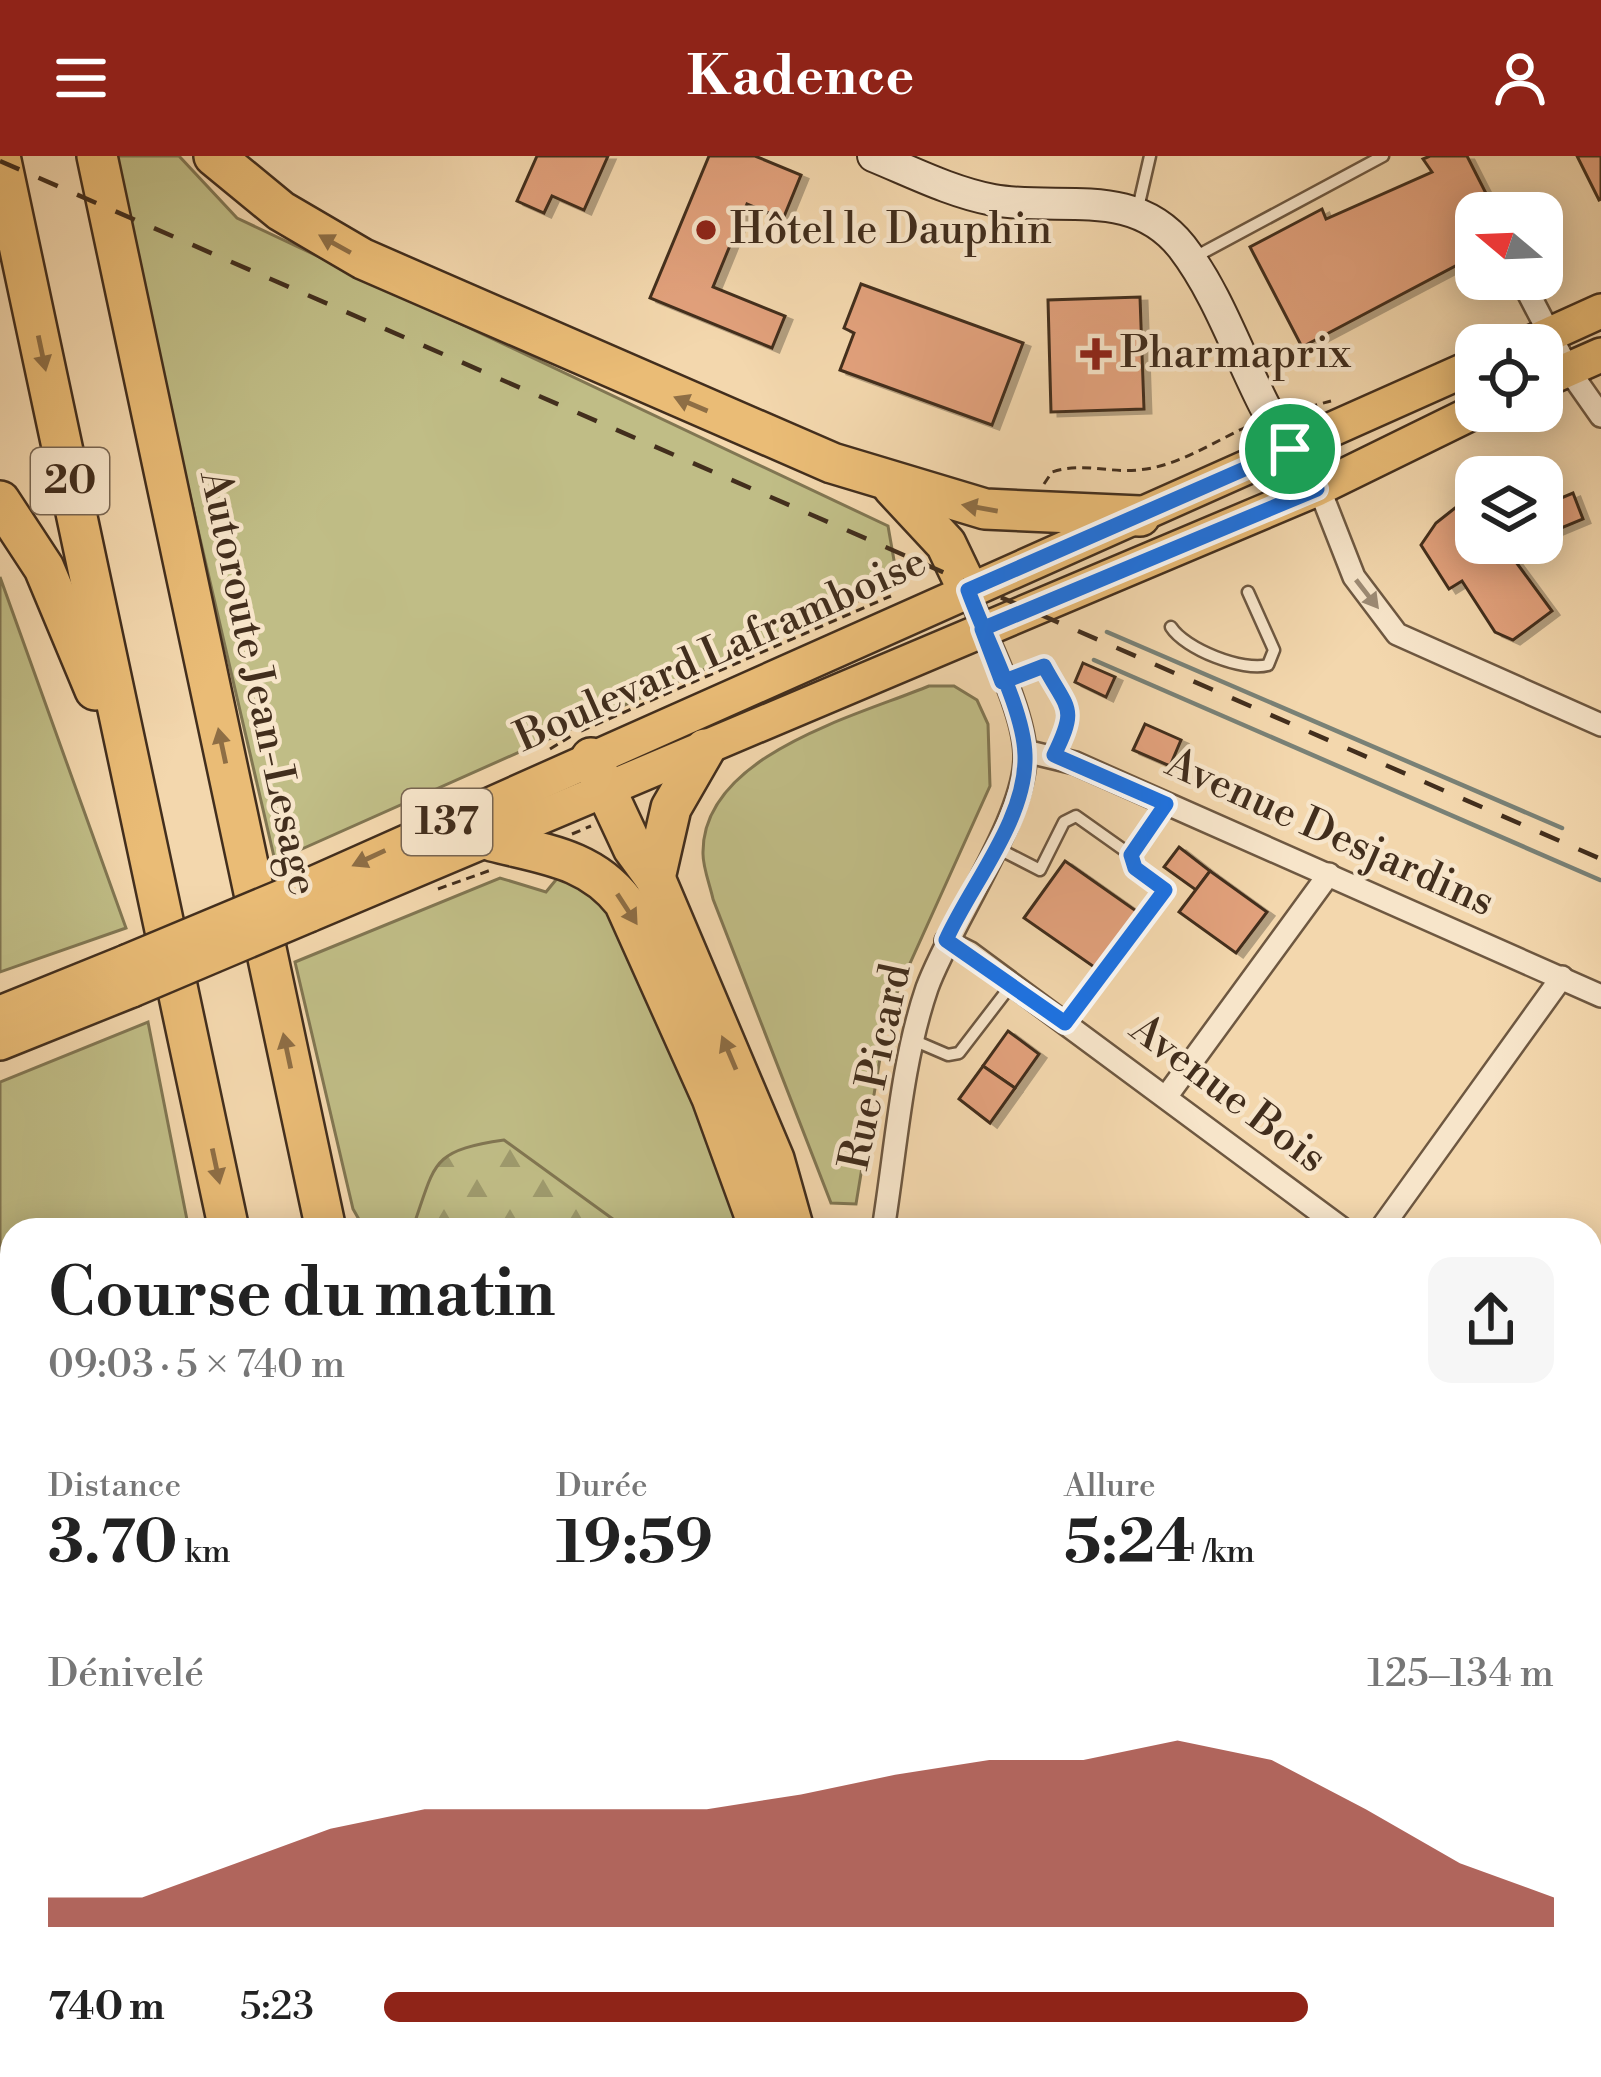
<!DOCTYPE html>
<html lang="fr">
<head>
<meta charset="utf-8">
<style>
  body { margin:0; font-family:"Libre Bodoni",serif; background:#f6f6f6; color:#222; height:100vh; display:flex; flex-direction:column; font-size:45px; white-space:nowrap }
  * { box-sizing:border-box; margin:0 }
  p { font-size:39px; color:#767676 }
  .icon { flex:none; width:66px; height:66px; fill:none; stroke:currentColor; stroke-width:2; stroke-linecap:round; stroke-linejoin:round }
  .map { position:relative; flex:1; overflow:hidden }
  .details { position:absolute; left:0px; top:1062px; width:1602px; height:861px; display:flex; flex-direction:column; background:#fff; border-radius:36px 36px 0 0; box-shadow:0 6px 30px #0003 }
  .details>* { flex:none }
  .needle { width:78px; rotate:289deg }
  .controls { position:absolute; left:1455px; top:36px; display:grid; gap:24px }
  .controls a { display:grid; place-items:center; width:108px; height:108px; border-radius:24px; background:#fff; box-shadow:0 6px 30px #0003; font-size:60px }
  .pin { position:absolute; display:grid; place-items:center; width:102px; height:102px; color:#fff; margin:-51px; border:6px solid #fff; border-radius:50%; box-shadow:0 3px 12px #0007 }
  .round { display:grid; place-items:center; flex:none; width:126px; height:126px; border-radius:24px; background:#f6f6f6 }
  .summary { display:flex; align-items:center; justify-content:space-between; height:204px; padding:0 48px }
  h1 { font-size:66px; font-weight:700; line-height:90px }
  .metrics { display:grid; grid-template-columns:repeat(3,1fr); gap:18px; height:204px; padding:12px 48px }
  .metrics div { display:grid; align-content:center }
  .metrics b { font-size:60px; font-weight:700 }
  .metrics small { font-size:33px; font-weight:400 }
  .metrics p { font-size:33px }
  .chart { height:336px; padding:24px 48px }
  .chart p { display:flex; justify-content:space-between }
  .chart svg { width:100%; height:216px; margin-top:12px; fill:#8f2418; opacity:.7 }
  ul { padding:0 48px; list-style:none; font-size:39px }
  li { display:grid; grid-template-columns:192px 144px 1fr; align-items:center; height:90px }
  li i { height:30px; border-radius:15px; background:#8f2418 }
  header { display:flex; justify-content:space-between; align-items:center; height:156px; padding:0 48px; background:#8f2418; color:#fff; font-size:54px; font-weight:700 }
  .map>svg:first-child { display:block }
  .green { fill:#c0bd86; stroke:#817652; stroke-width:3 }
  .forest { fill:url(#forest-firs); stroke:#817652; stroke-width:3 }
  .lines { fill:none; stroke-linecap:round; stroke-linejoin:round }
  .stream { stroke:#798176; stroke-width:4.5 }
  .building { fill:#e2a17c; stroke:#422e1d; stroke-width:3; filter:url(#shadow) }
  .lane-casing { stroke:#6e5841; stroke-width:15 }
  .street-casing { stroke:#6e5841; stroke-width:26 }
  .secondary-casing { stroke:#422e1d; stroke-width:34 }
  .primary-casing { stroke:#422e1d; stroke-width:38 }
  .highway-casing { stroke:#422e1d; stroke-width:44 }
  .path { stroke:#422e1d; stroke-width:3; stroke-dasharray:9 6; stroke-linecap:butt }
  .lane { stroke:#f7e5ca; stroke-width:10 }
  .street { stroke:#f7e5ca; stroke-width:21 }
  .secondary { stroke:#f7e5ca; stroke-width:30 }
  .primary { stroke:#eabc76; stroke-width:33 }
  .highway { stroke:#eabc76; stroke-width:39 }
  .rail { stroke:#422e1d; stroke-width:4.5; stroke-dasharray:21 21; stroke-linecap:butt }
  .primary-bridge-casing { stroke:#422e1d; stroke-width:38; stroke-linecap:butt }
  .primary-bridge { stroke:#eabc76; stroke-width:33 }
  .oneway { fill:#8e6e45 }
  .oneway2 { fill:#9c8a74 }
  .route-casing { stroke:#fff; stroke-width:24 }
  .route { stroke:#1a73e8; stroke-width:15 }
  .poi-dot { fill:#8f2418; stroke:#f7e5ca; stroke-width:4.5 }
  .labels { text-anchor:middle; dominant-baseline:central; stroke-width:9; stroke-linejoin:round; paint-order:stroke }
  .shield { fill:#f7e5ca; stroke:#786551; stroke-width:3 }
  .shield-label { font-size:39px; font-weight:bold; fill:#422e1d }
  .poi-label { font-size:42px; fill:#422e1d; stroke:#f7e5ca; text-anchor:start }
  .street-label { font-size:42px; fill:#422e1d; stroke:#f7e5ca }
</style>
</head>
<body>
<header><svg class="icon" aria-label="menu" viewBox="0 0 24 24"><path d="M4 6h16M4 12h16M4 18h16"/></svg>Kadence<svg class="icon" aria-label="person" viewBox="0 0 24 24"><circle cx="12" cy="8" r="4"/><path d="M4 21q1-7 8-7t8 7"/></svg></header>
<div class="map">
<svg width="1601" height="1921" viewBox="0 0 1601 1921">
  <defs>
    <pattern id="forest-firs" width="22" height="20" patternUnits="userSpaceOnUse" patternTransform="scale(3)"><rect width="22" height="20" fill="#c0bd86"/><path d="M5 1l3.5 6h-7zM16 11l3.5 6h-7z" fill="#9e9a6d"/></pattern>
    <filter id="shadow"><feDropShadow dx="7" dy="4" stdDeviation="0" flood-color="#0004"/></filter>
  </defs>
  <rect width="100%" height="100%" fill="#f3d7ad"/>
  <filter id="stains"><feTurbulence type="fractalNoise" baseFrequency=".00167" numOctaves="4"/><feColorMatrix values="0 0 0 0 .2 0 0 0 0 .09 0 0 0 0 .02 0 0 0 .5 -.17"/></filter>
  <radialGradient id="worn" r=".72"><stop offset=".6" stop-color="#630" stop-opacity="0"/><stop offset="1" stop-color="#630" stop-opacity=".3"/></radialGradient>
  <g class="green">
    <polygon points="111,0 179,0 237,62 888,370 898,427 275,705"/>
    <polygon points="0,421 126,772 0,816"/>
    <path d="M929 530H954L977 544 988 568 990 630 898 834 883 884 856 1048 831 1047 713 743C710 729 703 712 703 698 701 599 857 560 929 530Z"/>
    <polygon points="564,714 612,751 732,1040 735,1074 365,1074 353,1053 295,806 500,722 546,736"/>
    <polygon points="148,866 189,1074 12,1074 12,1427 0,1420 0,926"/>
  </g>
  <path class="forest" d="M504 984 628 1074H412C436 1007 429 995 504 984Z"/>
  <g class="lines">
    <g class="stream">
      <polyline points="1107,476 1562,672"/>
      <polyline points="1094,504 1600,724"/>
    </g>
  </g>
  <g class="building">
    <polygon points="537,0 608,0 584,54 552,40 544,57 517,45"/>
    <polygon points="709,0 755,0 801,19 783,63 747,48 713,131 785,160 772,192 650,142"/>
    <polygon points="1430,0 1467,0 1496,57 1476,57 1476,99 1302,191 1250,91 1322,53 1326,63 1432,16 1423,3"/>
    <polygon points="1577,0 1601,0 1601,43 1599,44"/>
    <polygon points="861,128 1023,187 992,269 840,214 854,177 844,172"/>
    <polygon points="1140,141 1144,253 1051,256 1048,144"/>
    <polygon points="1573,337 1583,363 1542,380 1542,350"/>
    <polygon points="1475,350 1476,387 1502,387 1552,455 1513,484 1495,476 1462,425 1449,433 1421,389 1436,367 1455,352"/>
    <polygon points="1083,507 1115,521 1106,541 1075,526"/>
    <polygon points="1145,568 1181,584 1170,610 1133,594"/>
    <polygon points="1179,691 1210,715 1196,734 1164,711"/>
    <polygon points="1065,705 1139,757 1097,813 1024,762"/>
    <polygon points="1210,715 1267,756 1236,797 1179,756"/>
    <polygon points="1008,875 1039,898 1015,932 983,910"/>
    <polygon points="983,910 1015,932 990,967 959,943"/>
    <polygon points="1590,1514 1601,1518 1601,1581 1590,1605"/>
    <polygon points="0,1821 12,1826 12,1852 0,1880"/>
    <polygon points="61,1911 178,1911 174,1921 57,1921"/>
    <polygon points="809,1911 865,1911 865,1921 807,1919"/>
    <polygon points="1139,1911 1214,1911 1210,1921 1135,1921"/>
    <polygon points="1386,1911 1487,1911 1483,1921 1381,1921"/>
  </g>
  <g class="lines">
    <g class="lane-casing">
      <g id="lane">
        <polyline points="1138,52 1150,0"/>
        <polyline points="1193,102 1383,0"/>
        <path d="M1171 471C1185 493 1243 516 1268 509L1274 494 1248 436"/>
        <path d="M1007 524 1044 510C1069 556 1078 549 1054 599"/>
        <polyline points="997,692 1040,714 1064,666 1076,660 1131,699 1135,712 1165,734 1065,867"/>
        <polyline points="1131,699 1166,648"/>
        <polyline points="913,884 948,899 959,897 1012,828"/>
        <polyline points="0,1555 12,1563"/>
        <polyline points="1590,1719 1601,1723"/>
        <polyline points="0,1804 12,1809"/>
        <polyline points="239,1911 261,1921"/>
        <polyline points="26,1921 30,1911"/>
        <polyline points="273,1921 278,1911"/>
        <polyline points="1307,1921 1311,1911"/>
        <polyline points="1531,1921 1536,1911"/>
      </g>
    </g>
    <g class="street-casing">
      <g id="street">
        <polyline points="1521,123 1568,213 1601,260"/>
        <polyline points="1290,293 1325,347 1354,421 1397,478 1601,569"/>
        <polyline points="1025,595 1075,607 1601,840"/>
        <polyline points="946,785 970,797 1344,1074"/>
        <polyline points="1166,941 1329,718"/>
        <path d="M883 1074C896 994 901 908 927 832 950 768 1028 658 1025 597 1023 550 984 480 968 434"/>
        <polyline points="1380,1074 1562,821"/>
        <polyline points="1590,1211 1601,1195"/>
        <polyline points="1590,1263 1601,1270"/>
        <polyline points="1590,1771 1601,1776"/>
        <polyline points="627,1911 628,1921"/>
      </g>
    </g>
    <g class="secondary-casing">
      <path id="secondary" d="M873 0C912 16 951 36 993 44 1060 56 1133 29 1182 91 1228 151 1247 231 1290 293"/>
    </g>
    <g class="primary-casing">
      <g id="primary">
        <polyline points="1526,189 1601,155"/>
        <polyline points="1542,225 1601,199"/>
        <polyline points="303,732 1476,209"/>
        <polyline points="309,759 1317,333 1476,255"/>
        <polyline points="0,857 126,806"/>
        <polyline points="0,887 132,834"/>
      </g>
    </g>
    <g class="highway-casing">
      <g id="highway">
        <polyline points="0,0 229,1074"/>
        <polyline points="97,0 326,1074"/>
        <polyline points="214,0 281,55 363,103 832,307 985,353 1140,360"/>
        <polyline points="893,331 946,388 968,434"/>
        <polyline points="0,345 44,412 95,534"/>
        <polyline points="591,602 633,692 655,722 774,1003 794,1074"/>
        <path d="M492 685C543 698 590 702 624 746L712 942 760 1074"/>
        <polyline points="655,722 671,652 705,593"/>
        <polyline points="0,1444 12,1452"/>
        <polyline points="404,1911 408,1921"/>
        <polyline points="503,1911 505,1921"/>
        <polyline points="541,1911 542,1921"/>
      </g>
    </g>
    <g class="path">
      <polyline points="1485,186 1504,178"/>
      <polyline points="1294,255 1331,245"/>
      <path d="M1044 328 1052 316C1082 306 1108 317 1138 314 1176 311 1212 287 1246 271"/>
      <polyline points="581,575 891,440"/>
      <polyline points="550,593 573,579"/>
      <polyline points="572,678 591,670"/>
      <polyline points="438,733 491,714"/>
    </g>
    <use href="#lane" class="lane"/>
    <use href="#street" class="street"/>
    <use href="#secondary" class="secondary"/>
    <use href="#primary" class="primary"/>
    <use href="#highway" class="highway"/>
    <polyline class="rail" points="0,5 1601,703"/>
    <g class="primary-bridge-casing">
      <g id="primary-bridge">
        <polyline points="126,806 303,732"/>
        <polyline points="132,834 309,759"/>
      </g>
    </g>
    <use href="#primary-bridge" class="primary-bridge"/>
  </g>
  <defs><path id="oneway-solid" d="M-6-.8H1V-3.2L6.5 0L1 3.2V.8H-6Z" transform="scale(3)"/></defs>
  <g class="oneway">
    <use href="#oneway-solid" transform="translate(335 88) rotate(-151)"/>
    <use href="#oneway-solid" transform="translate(42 197) rotate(78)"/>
    <use href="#oneway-solid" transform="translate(691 248) rotate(-157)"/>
    <use href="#oneway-solid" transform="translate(980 352) rotate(-170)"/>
    <use href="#oneway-solid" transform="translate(222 590) rotate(-102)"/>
    <use href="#oneway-solid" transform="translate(369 702) rotate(155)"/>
    <use href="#oneway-solid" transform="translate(627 753) rotate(57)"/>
    <use href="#oneway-solid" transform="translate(287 895) rotate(-102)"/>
    <use href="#oneway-solid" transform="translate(729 897) rotate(-113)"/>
    <use href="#oneway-solid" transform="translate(216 1010) rotate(78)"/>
  </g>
  <use class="oneway2" href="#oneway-solid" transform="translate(1367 438) rotate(52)"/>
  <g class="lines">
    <g class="route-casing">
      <path id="route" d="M1290 293 968 434C984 480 1024 553 1025 599 1027 663 971 728 946 784L1065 867 1165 734 1135 712 1131 699 1166 648 1054 599C1078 550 1068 555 1044 510L1002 526 982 473 1317 333 1290 293"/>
    </g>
    <use href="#route" class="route"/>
  </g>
  <g class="poi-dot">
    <circle cx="706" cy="74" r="12"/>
    <path d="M1090 180h12v12h12v12h-12v12h-12v-12h-12v-12h12z"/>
  </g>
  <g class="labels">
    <g class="shield">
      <rect x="31" y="292" width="78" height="66" rx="9"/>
      <rect x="402" y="633" width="90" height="66" rx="9"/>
    </g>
    <g class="shield-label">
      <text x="70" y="325">20</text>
      <text x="447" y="666">137</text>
    </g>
    <g class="poi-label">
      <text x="730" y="74">Hôtel le Dauphin</text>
      <text x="1120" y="198">Pharmaprix</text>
    </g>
    <g class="street-label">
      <text transform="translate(721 494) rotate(-24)">Boulevard Laframboise</text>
      <text transform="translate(258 527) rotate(78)">Autoroute Jean-Lesage</text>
      <text transform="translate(1330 677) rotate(24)">Avenue Desjardins</text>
      <text transform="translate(876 911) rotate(-78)">Rue Picard</text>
      <text transform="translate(1228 938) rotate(37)">Avenue Bois</text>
    </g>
  </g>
  <rect width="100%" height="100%" filter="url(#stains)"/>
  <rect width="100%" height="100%" fill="url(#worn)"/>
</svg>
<div class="controls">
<a><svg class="needle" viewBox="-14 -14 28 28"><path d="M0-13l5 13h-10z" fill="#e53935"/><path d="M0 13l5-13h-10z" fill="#767676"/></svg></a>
<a><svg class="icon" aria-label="locate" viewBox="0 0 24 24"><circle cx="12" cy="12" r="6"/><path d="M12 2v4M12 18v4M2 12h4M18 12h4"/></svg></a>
<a><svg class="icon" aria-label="layers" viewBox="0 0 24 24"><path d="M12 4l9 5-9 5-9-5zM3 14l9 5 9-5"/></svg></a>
</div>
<div class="pin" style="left:1290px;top:293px;background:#1e9e55"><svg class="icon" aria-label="arrive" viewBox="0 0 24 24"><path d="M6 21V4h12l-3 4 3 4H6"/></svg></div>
<section class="details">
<div class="summary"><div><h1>Course du matin</h1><p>09:03 · 5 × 740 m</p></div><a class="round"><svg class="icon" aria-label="share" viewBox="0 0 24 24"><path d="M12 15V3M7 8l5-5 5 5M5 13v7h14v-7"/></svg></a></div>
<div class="metrics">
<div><p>Distance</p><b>3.70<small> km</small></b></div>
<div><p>Durée</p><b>19:59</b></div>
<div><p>Allure</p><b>5:24<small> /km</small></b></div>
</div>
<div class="chart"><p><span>Dénivelé</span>125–134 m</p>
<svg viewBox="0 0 160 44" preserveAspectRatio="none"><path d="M0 44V38L10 38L20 31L30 24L40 20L50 20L60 20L70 20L80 17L90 13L100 10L110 10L120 6L130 10L140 20L150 31L160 38V44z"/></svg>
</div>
<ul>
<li><b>740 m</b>5:23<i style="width:79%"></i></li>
</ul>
</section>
</div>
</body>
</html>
